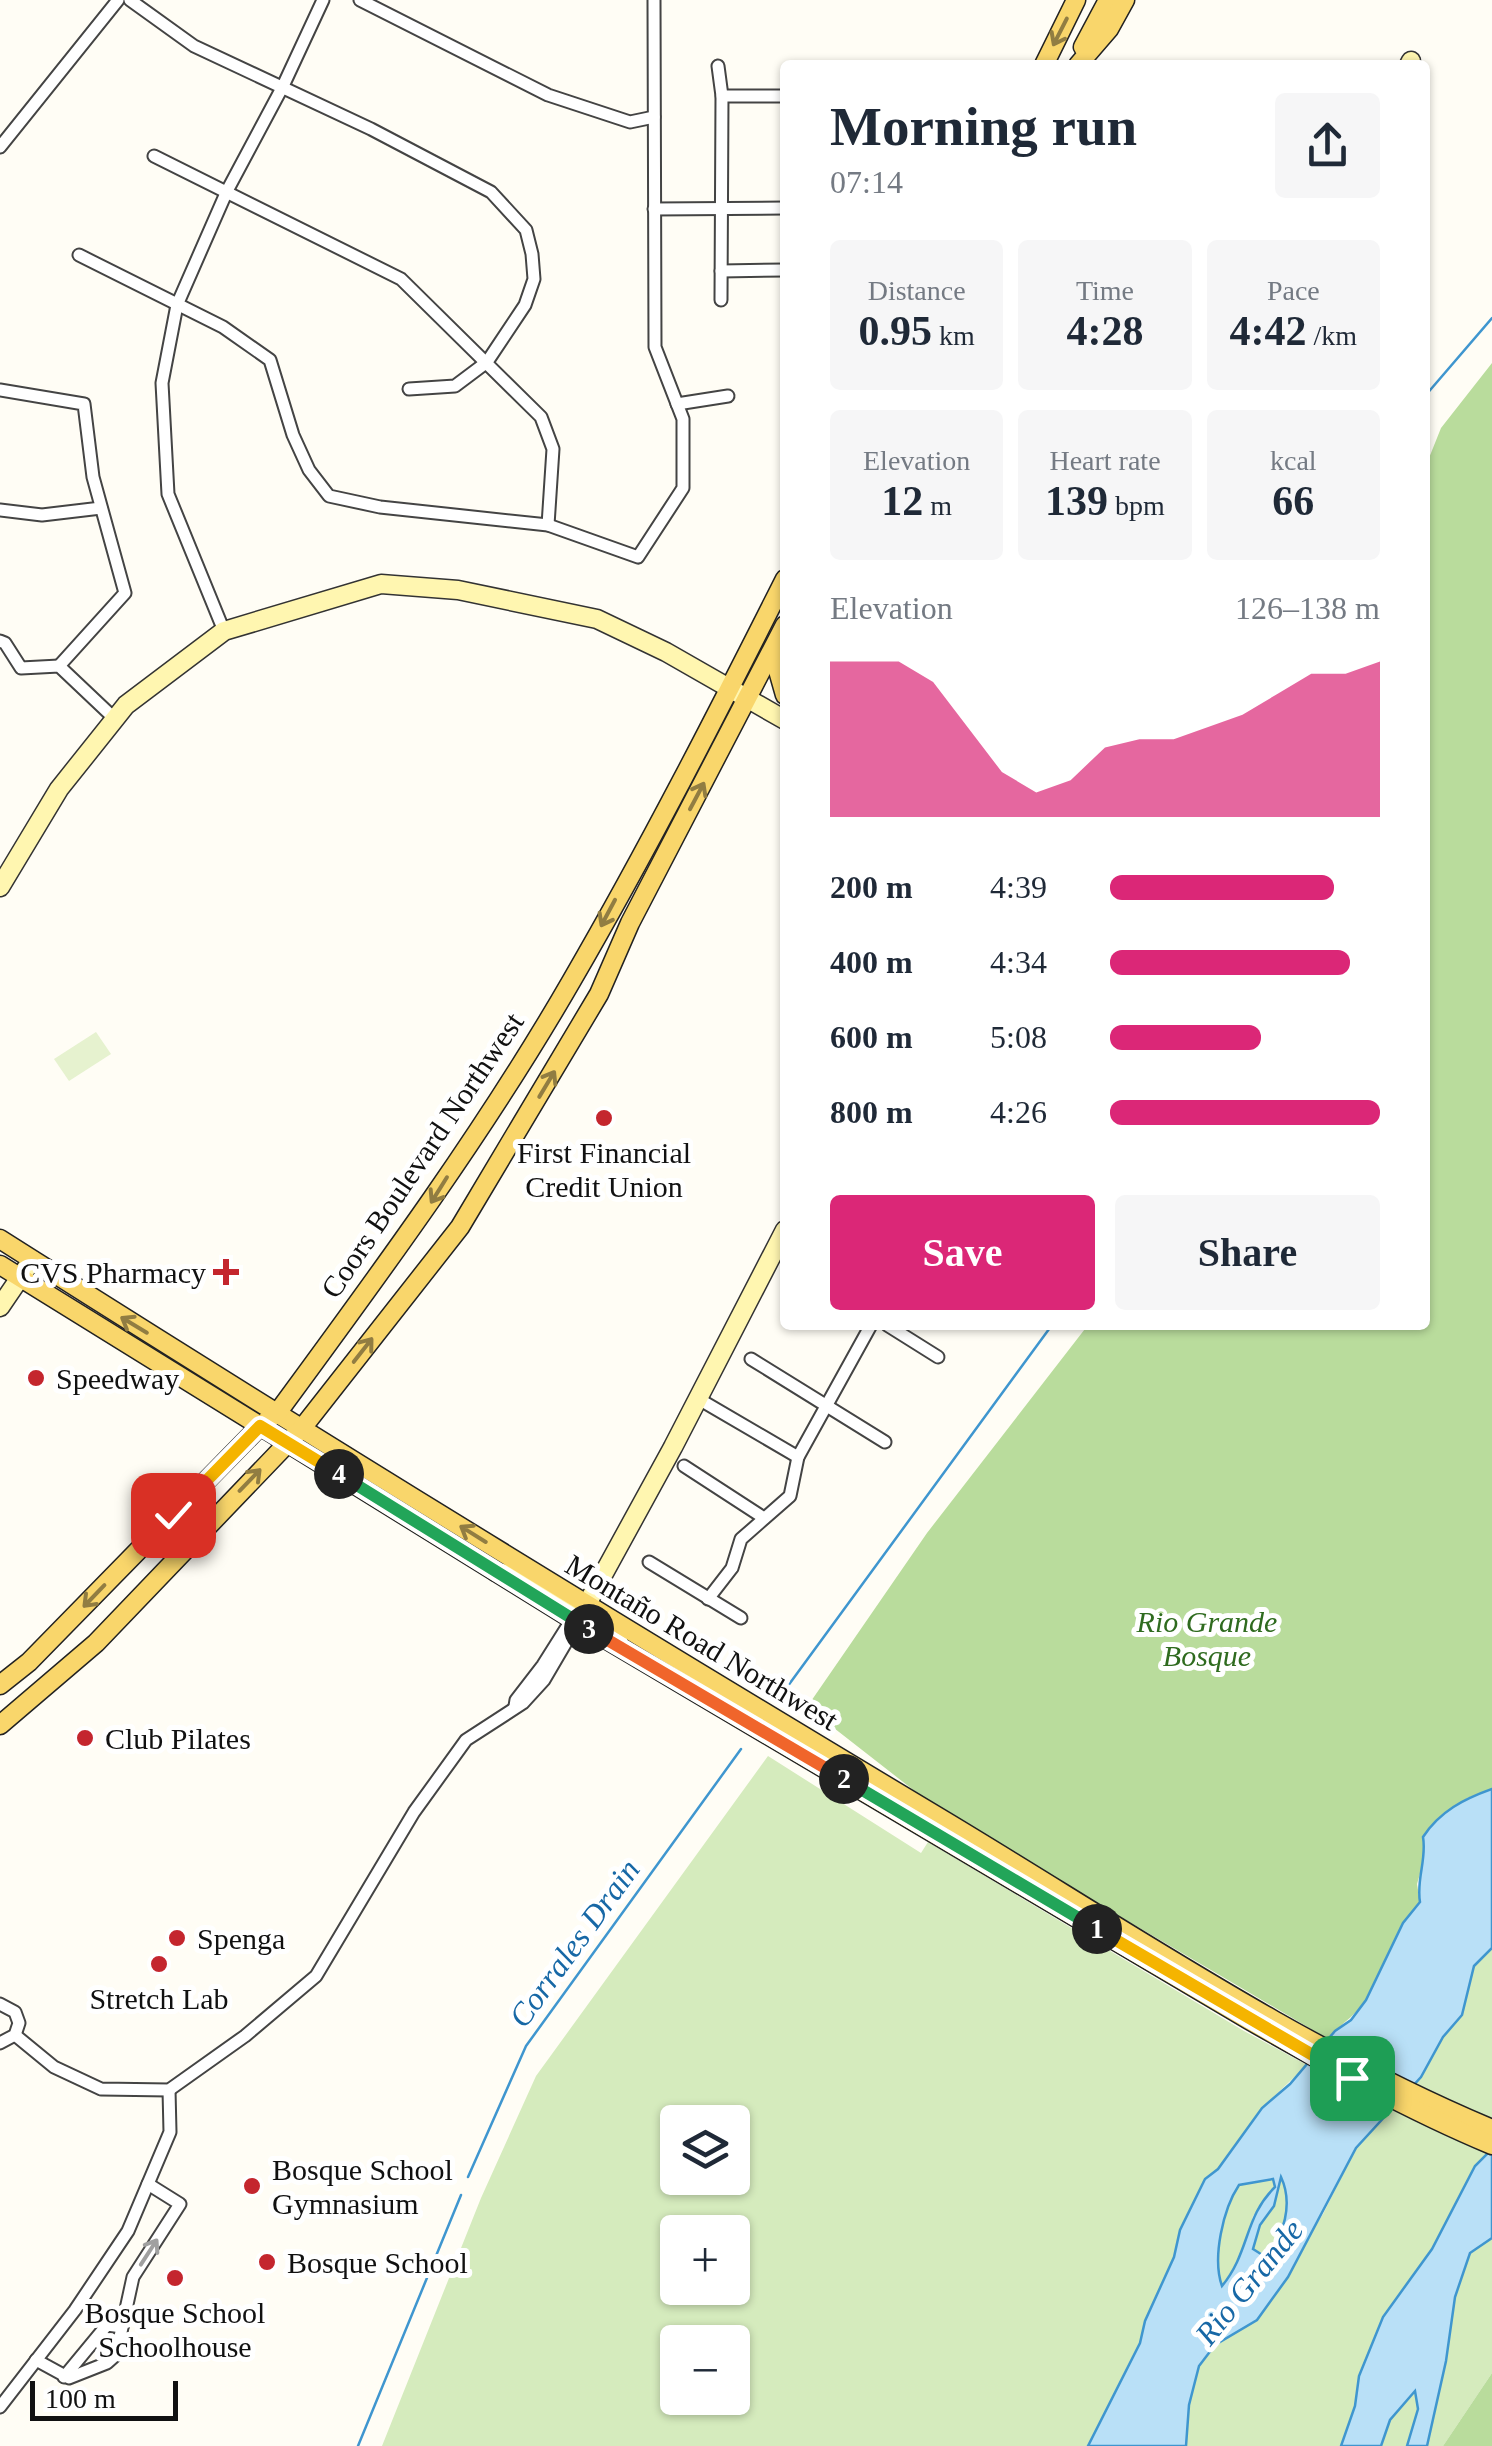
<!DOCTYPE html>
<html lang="en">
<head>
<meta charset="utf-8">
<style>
  body { margin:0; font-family:"Times New Roman",serif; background:#f6f6f7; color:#1f2937; height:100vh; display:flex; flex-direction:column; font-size:38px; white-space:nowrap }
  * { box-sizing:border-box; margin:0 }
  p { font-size:32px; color:#747a83 }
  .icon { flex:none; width:55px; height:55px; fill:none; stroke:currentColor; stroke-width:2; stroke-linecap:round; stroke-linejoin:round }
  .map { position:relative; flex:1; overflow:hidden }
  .drawer { position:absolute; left:780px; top:60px; width:650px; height:1270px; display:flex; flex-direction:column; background:#fff; border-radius:10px; box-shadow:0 2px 8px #0004 }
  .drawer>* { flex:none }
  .tools { position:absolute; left:660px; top:2105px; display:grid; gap:20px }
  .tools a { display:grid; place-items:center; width:90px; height:90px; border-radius:10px; background:#fff; box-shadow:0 2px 8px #0004; font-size:50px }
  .scale { position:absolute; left:30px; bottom:25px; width:148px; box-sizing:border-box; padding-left:10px; border:5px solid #111; border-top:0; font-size:28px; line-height:35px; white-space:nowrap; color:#111; -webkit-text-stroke:8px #fff; paint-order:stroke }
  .pin { position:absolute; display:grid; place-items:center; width:85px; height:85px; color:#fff; margin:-42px; border-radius:20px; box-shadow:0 5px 15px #0006 }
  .km { position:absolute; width:50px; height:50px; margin:-25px; border-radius:50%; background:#222; color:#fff; font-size:28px; line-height:50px; text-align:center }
  .round { display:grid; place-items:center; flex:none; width:105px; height:105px; border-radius:10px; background:#f6f6f7 }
  .overview { display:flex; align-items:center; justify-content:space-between; height:170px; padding:0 50px }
  h1 { font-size:55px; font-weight:700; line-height:75px }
  .stats { display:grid; grid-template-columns:repeat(3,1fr); gap:15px; height:170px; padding:10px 50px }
  .stats div { display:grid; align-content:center; border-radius:10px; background:#f6f6f7; text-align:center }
  .stats b { font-size:42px; font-weight:700 }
  .stats small { font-size:28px; font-weight:400 }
  .stats p { font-size:28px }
  .chart { height:280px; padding:20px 50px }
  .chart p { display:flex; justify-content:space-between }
  .chart svg { width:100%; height:180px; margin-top:10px; fill:#db2777; opacity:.7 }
  .cta { display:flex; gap:20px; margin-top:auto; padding:20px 50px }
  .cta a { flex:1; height:115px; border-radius:10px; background:#db2777; color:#fff; font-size:40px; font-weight:700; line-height:115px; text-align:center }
  .cta a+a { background:#f6f6f7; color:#1f2937 }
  ul { padding:0 50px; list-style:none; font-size:32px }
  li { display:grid; grid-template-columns:160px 120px 1fr; align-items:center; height:75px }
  li i { height:25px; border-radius:12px; background:#db2777 }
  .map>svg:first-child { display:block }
  .green { fill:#d5ebbd; fill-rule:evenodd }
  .forest { fill:#b9dc9c }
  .pitch { fill:#e6f2cf }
  .water { fill:#b9e0f7; stroke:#3f96cf; stroke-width:2.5; fill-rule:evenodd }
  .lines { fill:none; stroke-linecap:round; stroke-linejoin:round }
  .stream { stroke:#3f96cf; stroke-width:2.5 }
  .street-casing { stroke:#444; stroke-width:15 }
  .secondary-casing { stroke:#333; stroke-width:21 }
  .primary-casing { stroke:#222; stroke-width:21 }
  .street { stroke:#fff; stroke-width:11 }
  .secondary { stroke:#fff6b0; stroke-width:18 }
  .primary { stroke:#f9d66b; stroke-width:18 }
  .oneway { stroke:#917d42 }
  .oneway2 { stroke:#a0a0a0 }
  .split-1-casing { stroke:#fff; stroke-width:20 }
  .split-2-casing { stroke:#fff; stroke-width:20 }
  .split-3-casing { stroke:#fff; stroke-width:20 }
  .split-4-casing { stroke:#fff; stroke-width:20 }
  .split-5-casing { stroke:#fff; stroke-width:20 }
  .split-1 { stroke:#f5b400; stroke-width:12 }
  .split-2 { stroke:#22a559; stroke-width:12 }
  .split-3 { stroke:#f0652b; stroke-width:12 }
  .split-4 { stroke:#22a559; stroke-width:12 }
  .split-5 { stroke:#f5b400; stroke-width:12 }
  .poi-dot { fill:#c4262e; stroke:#fff; stroke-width:4 }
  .labels { text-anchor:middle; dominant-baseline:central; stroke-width:10; stroke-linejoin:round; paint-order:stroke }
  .poi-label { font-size:30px; fill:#111; stroke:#fff; text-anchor:start }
  .street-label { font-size:30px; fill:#111; stroke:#fff }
  .park-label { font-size:30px; font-style:italic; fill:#2f6b1f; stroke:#fff }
  .water-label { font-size:32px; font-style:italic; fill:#1768a6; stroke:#fff }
</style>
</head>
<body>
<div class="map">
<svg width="1492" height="2446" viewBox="0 0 1492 2446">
  <rect width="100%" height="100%" fill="#fffdf5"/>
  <g class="green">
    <path d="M768 1756 921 1853 928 1842 1244 2031 1307 2065 1262 2108 1218 2169 1205 2180 1180 2230 1174 2257 1145 2321 1140 2343 1088 2446H382L481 2198 536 2076ZM678 2122H732V2178H678ZM678 2232H732V2288H678ZM678 2342H732V2398H678Z"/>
    <polygon points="1492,1948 1492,2149 1432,2249 1383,2317 1359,2376 1355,2406 1341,2446 1186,2446 1189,2405 1199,2366 1215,2345 1257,2320 1323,2214 1356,2148 1421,2077 1443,2037 1462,2015 1474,1966"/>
    <path d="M1280 2175C1293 2202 1286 2236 1265 2256L1253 2249C1255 2221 1277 2208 1280 2175Z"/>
    <path d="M1273 2179 1275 2187 1253 2216 1244 2255 1223 2287C1212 2259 1223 2209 1239 2185Z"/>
    <polygon points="1492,2238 1492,2373 1443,2446 1427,2446 1446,2361 1455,2297 1470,2253"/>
    <polygon points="1416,2391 1418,2409 1407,2446 1381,2446 1390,2420"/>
  </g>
  <g class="forest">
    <path d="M1492 363V1789L1467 1798 1426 1853 1417 1884 1420 1902C1396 1932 1386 1966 1366 1999 1356 2016 1340 2024 1328 2039L939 1810 807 1707 927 1533 1088 1325H1425V468L1441 428Z"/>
    <polygon points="1492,2373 1492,2446 1443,2446"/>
  </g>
  <polygon class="pitch" points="96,1032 111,1054 69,1081 54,1059"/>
  <g class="water">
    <path d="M1492 1789V1948L1474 1966 1462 2015 1443 2037 1421 2077 1356 2148 1288 2277 1257 2320 1215 2345 1199 2366 1189 2405 1186 2446H1088L1140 2343 1145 2321 1174 2257 1180 2230 1205 2179 1218 2169 1262 2108 1290 2084 1335 2031 1351 2020 1366 2000 1403 1923 1420 1902C1416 1879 1427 1860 1423 1837 1440 1811 1464 1799 1492 1789ZM1281 2177C1293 2203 1285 2237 1264 2256L1253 2249 1260 2225 1274 2206ZM1273 2179 1275 2187C1244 2217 1250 2252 1222 2286 1212 2258 1223 2209 1239 2185Z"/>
    <polygon points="1492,2149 1492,2238 1470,2253 1455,2297 1446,2361 1427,2446 1407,2446 1418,2409 1415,2391 1390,2420 1381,2446 1341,2446 1355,2406 1359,2376 1383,2317 1432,2249 1475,2166"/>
  </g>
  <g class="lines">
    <g class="stream">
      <polyline points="1425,396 1492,318"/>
      <polyline points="782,1694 1052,1325"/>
      <polyline points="468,2177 526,2046 741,1749"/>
      <polyline points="358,2446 461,2195"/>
    </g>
    <g class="street-casing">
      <g id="street">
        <polyline points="130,0 194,46 371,129 491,192 526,230 532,254 534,279 525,305 487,362 455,386 409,389"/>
        <polyline points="360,0 548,95 630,122 654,117"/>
        <polyline points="718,66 722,96 721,300"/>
        <polyline points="722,96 785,96"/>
        <polyline points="0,147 118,0"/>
        <polyline points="154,156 401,279 541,417 553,449 548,525"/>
        <polyline points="654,209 785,208"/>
        <polyline points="79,255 223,327 270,360 293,435 309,470 329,496 380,507 548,525 638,557 683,488 683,419 655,347 654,0"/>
        <polyline points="721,271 785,270"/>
        <polyline points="0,390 84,404 93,477 125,593 59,666"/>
        <polyline points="677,404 728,396"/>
        <polyline points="0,510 42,515 101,508"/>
        <polyline points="224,631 168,494 162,383 177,305 227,191 283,86 323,0"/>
        <polyline points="0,641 5,643 21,668 59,666 115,719"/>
        <polyline points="887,1325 938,1357"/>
        <polyline points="751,1359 885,1442"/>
        <polyline points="697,1398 798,1457"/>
        <polyline points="684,1466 764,1518"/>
        <polyline points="649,1562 741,1618"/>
        <polyline points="708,1599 732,1568 741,1539 790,1496 798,1457 871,1325"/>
        <polyline points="515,1706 516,1700 543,1665 572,1619 586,1617 623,1636"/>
        <polyline points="0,2004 15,2012 19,2023 15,2035 0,2043"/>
        <polyline points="15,2035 54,2067 101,2089 169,2090 245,2036 316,1976 414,1812 466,1740 523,1703 544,1680 568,1639 577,1632 588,1633"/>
        <polyline points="36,2360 69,2378 107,2363 116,2355 133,2277 180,2204 148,2184"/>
        <polyline points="64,2377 107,2325 122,2327"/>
        <polyline points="0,2407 75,2310 128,2231 170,2132 169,2090"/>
      </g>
    </g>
    <g class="secondary-casing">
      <g id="secondary">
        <polyline points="1409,65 1411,61"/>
        <polyline points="0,887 59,789 126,705 224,631 381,584 458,590 597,619 666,652 785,720"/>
        <polyline points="0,1307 32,1260"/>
        <polyline points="496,1572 521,1576 576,1609 587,1604 673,1447 785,1230"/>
      </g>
    </g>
    <g class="primary-casing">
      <g id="primary">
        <polyline points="1083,47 1108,0"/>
        <polyline points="1044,65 1076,0"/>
        <polyline points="1078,65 1109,29 1125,0"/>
        <polyline points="780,646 777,667 785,695"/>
        <path d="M0 1239C312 1437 628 1631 945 1821 1123 1928 1299 2048 1492 2129"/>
        <path d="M0 1265 572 1619 1249 2020C1328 2065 1408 2110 1492 2145"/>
        <path d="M0 1685 29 1662 260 1426 278 1412C381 1272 485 1131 572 980 648 849 717 714 785 579"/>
        <polyline points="0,1725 96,1643 303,1427 460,1227 599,994 630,923 785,625"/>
      </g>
    </g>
    <use href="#street" class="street"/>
    <use href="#secondary" class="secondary"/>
    <use href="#primary" class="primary"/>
  </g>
  <defs><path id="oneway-shaft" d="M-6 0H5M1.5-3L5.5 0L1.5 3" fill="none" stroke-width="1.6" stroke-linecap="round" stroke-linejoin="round" transform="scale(2.5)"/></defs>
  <g class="oneway">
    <use href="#oneway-shaft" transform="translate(1060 32) rotate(117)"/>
    <use href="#oneway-shaft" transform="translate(697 796) rotate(-62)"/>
    <use href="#oneway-shaft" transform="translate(608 913) rotate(118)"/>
    <use href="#oneway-shaft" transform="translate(547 1084) rotate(-59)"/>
    <use href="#oneway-shaft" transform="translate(439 1190) rotate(122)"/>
    <use href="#oneway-shaft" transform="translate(134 1325) rotate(-149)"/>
    <use href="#oneway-shaft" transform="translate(363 1350) rotate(-52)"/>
    <use href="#oneway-shaft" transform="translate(250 1480) rotate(-46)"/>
    <use href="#oneway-shaft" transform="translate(473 1534) rotate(-148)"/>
    <use href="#oneway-shaft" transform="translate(94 1596) rotate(134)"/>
  </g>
  <use class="oneway2" href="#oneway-shaft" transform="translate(149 2252) rotate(-57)"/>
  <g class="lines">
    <g class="split-1-casing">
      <polyline id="split-1" points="1097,1929 1352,2078"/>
    </g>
    <g class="split-2-casing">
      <polyline id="split-2" points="844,1779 1097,1929"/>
    </g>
    <g class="split-3-casing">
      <polyline id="split-3" points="589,1629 844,1779"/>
    </g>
    <g class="split-4-casing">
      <polyline id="split-4" points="339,1474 589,1629"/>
    </g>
    <g class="split-5-casing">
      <polyline id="split-5" points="173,1515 260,1426 339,1474"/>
    </g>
    <use href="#split-1" class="split-1"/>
    <use href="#split-2" class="split-2"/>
    <use href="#split-3" class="split-3"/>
    <use href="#split-4" class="split-4"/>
    <use href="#split-5" class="split-5"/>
  </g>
  <g class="poi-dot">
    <circle cx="604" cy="1118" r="10"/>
    <path d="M221 1257h10v10h10v10h-10v10h-10v-10h-10v-10h10z"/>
    <circle cx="36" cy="1378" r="10"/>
    <circle cx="85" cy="1738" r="10"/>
    <circle cx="177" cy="1938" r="10"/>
    <circle cx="159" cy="1964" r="10"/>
    <circle cx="252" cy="2186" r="10"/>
    <circle cx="267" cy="2262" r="10"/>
    <circle cx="175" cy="2278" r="10"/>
  </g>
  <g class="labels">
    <g class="poi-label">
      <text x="604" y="1152" text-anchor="middle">First Financial<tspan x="604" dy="34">Credit Union</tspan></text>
      <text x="206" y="1272" text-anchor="end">CVS Pharmacy</text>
      <text x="56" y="1378">Speedway</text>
      <text x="105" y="1738">Club Pilates</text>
      <text x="197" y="1938">Spenga</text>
      <text x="159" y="1998" text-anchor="middle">Stretch Lab</text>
      <text x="272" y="2169">Bosque School<tspan x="272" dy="34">Gymnasium</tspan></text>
      <text x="287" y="2262">Bosque School</text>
      <text x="175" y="2312" text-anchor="middle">Bosque School<tspan x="175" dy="34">Schoolhouse</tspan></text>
    </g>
    <g class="street-label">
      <text transform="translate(422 1155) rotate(-56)">Coors Boulevard Northwest</text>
      <text transform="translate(702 1642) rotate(31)">Montaño Road Northwest</text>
    </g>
    <g class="park-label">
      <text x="1207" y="1621">Rio Grande<tspan x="1207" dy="34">Bosque</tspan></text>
    </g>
    <g class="water-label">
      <text transform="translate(574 1943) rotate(-54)">Corrales Drain</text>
      <text transform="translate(1249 2282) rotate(-51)">Rio Grande</text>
    </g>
  </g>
</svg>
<div class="tools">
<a><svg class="icon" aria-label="layers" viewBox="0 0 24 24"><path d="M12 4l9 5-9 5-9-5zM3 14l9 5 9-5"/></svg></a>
<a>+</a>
<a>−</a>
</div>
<div class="scale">100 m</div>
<div class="pin" style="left:1352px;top:2078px;background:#1e9e55"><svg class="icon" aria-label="arrive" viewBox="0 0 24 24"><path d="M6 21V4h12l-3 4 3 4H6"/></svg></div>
<div class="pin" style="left:173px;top:1515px;background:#d93025"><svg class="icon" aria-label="check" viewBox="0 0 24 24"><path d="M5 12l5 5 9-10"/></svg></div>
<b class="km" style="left:1097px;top:1929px">1</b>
<b class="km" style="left:844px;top:1779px">2</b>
<b class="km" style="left:589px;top:1629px">3</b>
<b class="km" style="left:339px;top:1474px">4</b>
<section class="drawer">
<div class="overview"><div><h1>Morning run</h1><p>07:14</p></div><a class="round"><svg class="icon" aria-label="share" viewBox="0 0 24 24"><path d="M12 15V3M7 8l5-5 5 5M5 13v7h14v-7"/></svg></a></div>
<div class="stats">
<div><p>Distance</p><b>0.95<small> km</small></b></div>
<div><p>Time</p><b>4:28</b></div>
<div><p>Pace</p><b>4:42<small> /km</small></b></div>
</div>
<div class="stats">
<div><p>Elevation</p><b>12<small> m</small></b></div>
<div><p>Heart rate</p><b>139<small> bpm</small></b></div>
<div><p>kcal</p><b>66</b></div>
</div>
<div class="chart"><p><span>Elevation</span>126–138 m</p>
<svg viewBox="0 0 160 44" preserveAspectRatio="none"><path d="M0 44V6L10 6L20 6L30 11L40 22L50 33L60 38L70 35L80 27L90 25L100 25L110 22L120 19L130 14L140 9L150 9L160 6V44z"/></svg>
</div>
<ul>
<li><b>200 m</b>4:39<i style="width:83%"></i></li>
<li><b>400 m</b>4:34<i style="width:89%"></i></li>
<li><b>600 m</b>5:08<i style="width:56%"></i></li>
<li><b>800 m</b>4:26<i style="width:100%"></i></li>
</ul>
<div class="cta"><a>Save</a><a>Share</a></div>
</section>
</div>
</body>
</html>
